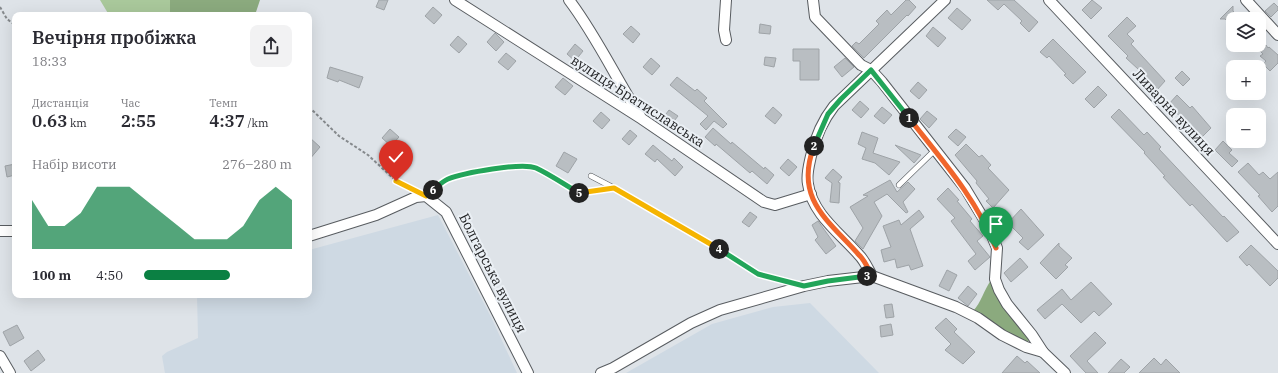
<!DOCTYPE html>
<html lang="uk">
<head>
<meta charset="utf-8">
<style>
  body { margin:0; font-family:"IBM Plex Serif",serif; background:#f2f2f3; color:#2b2b33; height:100vh; display:flex; flex-direction:column; font-size:15px; white-space:nowrap }
  * { box-sizing:border-box; margin:0 }
  p { font-size:13px; color:#7c7c81 }
  .icon { flex:none; width:22px; height:22px; fill:none; stroke:currentColor; stroke-width:2; stroke-linecap:round; stroke-linejoin:round }
  .map { position:relative; flex:1; overflow:hidden }
  .sheet { position:absolute; left:12px; top:12px; width:300px; height:286px; display:flex; flex-direction:column; background:#fff; border-radius:8px; box-shadow:0 4px 16px #0002 }
  .sheet>* { flex:none }
  .fabs { position:absolute; left:1226px; top:12px; display:grid; gap:8px }
  .fabs a { display:grid; place-items:center; width:40px; height:40px; border-radius:8px; background:#fff; box-shadow:0 4px 16px #0002; font-size:20px }
  .pin { position:absolute; display:grid; place-items:center; width:34px; height:34px; color:#fff; margin:-41px -17px; border-radius:50% 50% 50% 0; rotate:-45deg; box-shadow:0 0 4px #0007 }
  .pin .icon { rotate:45deg }
  .km { position:absolute; width:20px; height:20px; margin:-10px; border-radius:50%; background:#222; color:#fff; font-size:11px; line-height:20px; text-align:center }
  .round { display:grid; place-items:center; flex:none; width:42px; height:42px; border-radius:8px; background:#f2f2f3 }
  .headline { display:flex; align-items:center; justify-content:space-between; height:68px; padding:0 20px }
  h1 { font-size:18px; font-weight:600; line-height:30px }
  .stats { display:grid; grid-template-columns:repeat(3,1fr); gap:6px; height:68px; padding:4px 20px }
  .stats div { display:grid; align-content:center }
  .stats b { font-size:17px; font-weight:600 }
  .stats small { font-size:11px; font-weight:400 }
  .stats p { font-size:11px }
  .chart { height:112px; padding:8px 20px }
  .chart p { display:flex; justify-content:space-between }
  .chart svg { width:100%; height:72px; margin-top:4px; fill:#0b8043; opacity:.7 }
  ul { padding:0 20px; list-style:none; font-size:13px }
  li { display:grid; grid-template-columns:64px 48px 1fr; align-items:center; height:30px }
  li i { height:10px; border-radius:5px; background:#0b8043 }
  .map>svg:first-child { display:block }
  .built { fill:#ced9e3 }
  .green { fill:#a9c89b }
  .forest { fill:#8baa7e }
  .building { fill:#b9bec2; stroke:#9ea3a7 }
  .lines { fill:none; stroke-linecap:round; stroke-linejoin:round }
  .lane-casing { stroke:#585c60; stroke-width:6 }
  .street-casing { stroke:#585c60; stroke-width:12 }
  .path { stroke:#85898c; stroke-width:2; stroke-dasharray:3 2; stroke-linecap:butt }
  .lane { stroke:#fff; stroke-width:5 }
  .street { stroke:#fff; stroke-width:10 }
  .split-1-casing { stroke:#fff; stroke-width:8 }
  .split-2-casing { stroke:#fff; stroke-width:8 }
  .split-3-casing { stroke:#fff; stroke-width:8 }
  .split-4-casing { stroke:#fff; stroke-width:8 }
  .split-5-casing { stroke:#fff; stroke-width:8 }
  .split-6-casing { stroke:#fff; stroke-width:8 }
  .split-7-casing { stroke:#fff; stroke-width:8 }
  .split-1 { stroke:#f0652b; stroke-width:5 }
  .split-2 { stroke:#22a559; stroke-width:5 }
  .split-3 { stroke:#f0652b; stroke-width:5 }
  .split-4 { stroke:#22a559; stroke-width:5 }
  .split-5 { stroke:#f5b400; stroke-width:5 }
  .split-6 { stroke:#22a559; stroke-width:5 }
  .split-7 { stroke:#f5b400; stroke-width:5 }
  .labels { text-anchor:middle; dominant-baseline:central; stroke-width:4; stroke-linejoin:round; paint-order:stroke }
  .street-label { font-size:14px; fill:#212224; stroke:#ebf0f5 }
</style>
</head>
<body>
<div class="map">
<svg width="1278" height="373" viewBox="0 0 1278 373">
  <rect width="100%" height="100%" fill="#dee3e8"/>
  <g class="built">
    <polygon points="438,215 491,317 517,373 165,373 162,356 167,352 198,338 197,295 309,295 309,250"/>
    <polygon points="810,303 879,373 626,373 712,324 773,307"/>
  </g>
  <polygon class="green" points="100,0 170,0 170,15 109,15"/>
  <g class="forest">
    <polygon points="170,0 260,0 255,15 170,15"/>
    <path d="M991 280 1030 338 1027 344 973 311C981 303 984 290 991 280Z"/>
  </g>
  <g class="building">
    <polygon points="379,0 388,0 384,10 376,7"/>
    <polygon points="906,0 909,0 916,7 908,16 907,15 864,58 852,46 856,42 859,44 879,24 876,21 887,10 891,15"/>
    <polygon points="987,0 1014,0 1038,22 1029,32 1020,23 1022,21 1004,4 998,10"/>
    <polygon points="1092,0 1102,8 1091,19 1082,10"/>
    <polygon points="1274,3 1278,7 1278,10 1271,17 1265,11"/>
    <polygon points="1233,6 1233,11 1241,19 1233,19 1233,27 1225,19 1220,19"/>
    <polygon points="433,7 442,15 434,24 425,16"/>
    <polygon points="957,8 971,20 962,30 948,18"/>
    <polygon points="1127,17 1136,26 1127,34 1134,41 1131,44 1165,81 1157,90 1148,81 1150,80 1126,58 1128,56 1108,36"/>
    <polygon points="760,24 771,26 770,34 759,33"/>
    <polygon points="631,26 640,34 633,43 623,34"/>
    <polygon points="933,27 946,38 938,47 926,36"/>
    <polygon points="495,33 504,42 496,51 487,42"/>
    <polygon points="458,36 467,44 459,53 450,45"/>
    <polygon points="1053,39 1086,72 1073,84 1064,75 1066,74 1049,56 1047,58 1040,52"/>
    <polygon points="575,44 583,51 575,61 567,54"/>
    <polygon points="1266,45 1268,48 1269,47 1278,55 1278,63 1270,71 1263,64 1266,61 1260,56 1263,54 1260,51"/>
    <polygon points="793,49 819,49 819,80 800,80 800,61 793,61"/>
    <polygon points="506,53 516,61 508,70 498,62"/>
    <polygon points="765,57 776,58 774,67 764,65"/>
    <polygon points="651,58 660,66 652,75 643,67"/>
    <polygon points="845,58 854,67 842,77 834,67"/>
    <polygon points="330,67 363,77 359,88 339,80 338,82 327,78"/>
    <polygon points="1182,71 1190,79 1183,86 1175,78"/>
    <polygon points="677,77 695,91 697,89 707,98 704,101 727,124 723,128 714,121 706,130 700,124 708,116 670,85"/>
    <polygon points="563,78 573,86 565,95 555,87"/>
    <polygon points="918,82 927,90 919,99 910,91"/>
    <polygon points="1098,86 1107,95 1094,108 1085,99"/>
    <polygon points="1177,95 1190,108 1192,106 1211,128 1202,137 1168,105"/>
    <polygon points="860,101 869,109 861,118 852,110"/>
    <polygon points="773,107 782,115 775,124 765,116"/>
    <polygon points="882,107 892,115 884,124 874,116"/>
    <polygon points="1119,109 1144,135 1147,132 1161,147 1159,149 1223,217 1224,216 1239,232 1227,242 1192,204 1190,206 1163,177 1165,176 1144,153 1145,152 1111,117"/>
    <polygon points="669,110 678,116 671,125 663,118"/>
    <polygon points="927,111 937,119 929,128 920,119"/>
    <polygon points="601,112 610,120 602,129 593,121"/>
    <polygon points="713,128 731,144 732,142 764,169 765,167 774,175 767,184 752,171 750,173 716,144 715,146 705,137"/>
    <polygon points="390,129 399,137 391,146 382,138"/>
    <polygon points="956,129 966,137 958,146 948,137"/>
    <polygon points="630,130 637,136 629,145 622,139"/>
    <polygon points="862,132 878,138 873,153 900,162 889,175 875,163 862,159 866,148 858,144"/>
    <polygon points="309,137 320,147 309,160"/>
    <polygon points="1223,141 1232,150 1229,153 1238,161 1232,167 1215,150"/>
    <polygon points="966,144 979,157 982,155 991,165 988,168 1009,190 993,208 986,201 989,199 976,183 977,181 955,155"/>
    <polygon points="653,145 672,161 674,158 683,167 675,176 657,159 655,162 645,154"/>
    <polygon points="895,145 921,155 914,163"/>
    <polygon points="564,152 577,159 568,173 556,166"/>
    <polygon points="788,159 797,167 789,176 780,168"/>
    <polygon points="1248,163 1259,175 1263,172 1270,179 1278,172 1278,206 1272,212 1258,196 1260,195 1238,172"/>
    <polygon points="15,164 15,175 7,177 5,166"/>
    <polygon points="833,169 842,177 838,182 840,183 839,203 830,202 832,183 825,178"/>
    <polygon points="890,180 897,192 908,182 915,189 903,202 908,212 906,213 887,194 874,202 882,216 863,249 855,241 863,228 850,207 868,196 863,195"/>
    <polygon points="948,188 959,200 957,201 972,219 970,221 983,236 977,241 990,257 975,270 968,261 976,254 951,221 955,218 937,199"/>
    <polygon points="1021,209 1044,235 1028,250 1019,242 1023,238 1008,223"/>
    <polygon points="919,210 924,217 910,229 923,266 911,270 909,265 897,268 895,259 884,262 881,250 891,247 883,226 899,220 901,225"/>
    <polygon points="750,212 757,217 749,227 742,222"/>
    <polygon points="818,221 836,246 826,254 815,240 818,237 812,225"/>
    <polygon points="1059,243 1059,246 1072,258 1065,265 1068,267 1056,279 1040,263"/>
    <polygon points="1251,245 1278,271 1278,278 1270,286 1249,264 1247,266 1239,257"/>
    <polygon points="1020,258 1028,267 1011,282 1004,273"/>
    <polygon points="947,270 957,275 949,291 939,286"/>
    <polygon points="1091,282 1112,304 1099,316 1094,311 1081,323 1062,304 1045,319 1037,310 1062,289 1071,300"/>
    <polygon points="968,286 977,294 968,306 958,298"/>
    <polygon points="892,304 894,317 886,318 884,305"/>
    <polygon points="946,318 957,329 954,332 975,352 963,364 945,350 951,344 935,328"/>
    <polygon points="891,324 893,335 881,337 880,326"/>
    <polygon points="17,325 24,338 10,346 3,332"/>
    <polygon points="1095,332 1106,343 1087,361 1098,373 1086,373 1070,356"/>
    <polygon points="38,350 45,360 31,371 24,361"/>
    <polygon points="1017,356 1025,363 1027,361 1040,373 1002,373"/>
    <polygon points="1154,358 1161,365 1166,359 1180,373 1139,373"/>
    <polygon points="1121,359 1130,367 1124,373 1108,373"/>
  </g>
  <g class="lines">
    <g class="lane-casing">
      <g id="lane">
        <polyline points="591,176 614,188 694,234 758,274 799,285"/>
        <polyline points="899,185 935,150"/>
      </g>
    </g>
    <g class="street-casing">
      <g id="street">
        <polyline points="455,0 642,119 764,202 775,205 811,194"/>
        <path d="M569 0C597 37 615 77 640 116"/>
        <polyline points="813,0 815,17 861,65 871,70 882,82 965,188 988,226 997,248 995,279 999,290 1007,304 1032,335 1043,352"/>
        <polyline points="1049,0 1278,244"/>
        <polyline points="1246,0 1278,35"/>
        <polyline points="726,40 724,30 726,0"/>
        <polyline points="0,231 15,231"/>
        <polyline points="309,236 376,215 416,197 426,196 446,212 528,373"/>
        <path d="M872 276C868 269 865 261 859 255 841 234 812 214 808 184 806 175 809 165 811 156 815 139 823 120 834 106L945 0"/>
        <polyline points="0,356 10,373"/>
        <polyline points="601,373 613,368 691,323 720,310 804,286 828,281 872,276 956,307 978,318 1002,335 1026,347 1043,352 1065,373"/>
      </g>
    </g>
    <g class="path">
      <polyline points="0,7 7,19 15,25"/>
      <polyline points="309,107 339,136 368,155 396,181 411,188"/>
      <polyline points="433,190 447,179 465,174 508,167 535,168 579,193 600,190"/>
    </g>
    <use href="#lane" class="lane"/>
    <use href="#street" class="street"/>
  </g>
  <g class="lines">
    <g class="split-1-casing">
      <path id="split-1" d="M909 118C942 160 976 198 996 248"/>
    </g>
    <g class="split-2-casing">
      <polyline id="split-2" points="814,146 828,114 841,99 871,70 909,118"/>
    </g>
    <g class="split-3-casing">
      <path id="split-3" d="M814 146C794 199 828 220 859 255 865 260 868 269 872 276H867"/>
    </g>
    <g class="split-4-casing">
      <polyline id="split-4" points="719,249 758,274 804,286 828,281 867,276"/>
    </g>
    <g class="split-5-casing">
      <polyline id="split-5" points="579,193 614,188 719,249"/>
    </g>
    <g class="split-6-casing">
      <path id="split-6" d="M433 190C438 186 443 181 448 179 463 173 522 162 536 168 551 175 565 185 579 193"/>
    </g>
    <g class="split-7-casing">
      <polyline id="split-7" points="396,181 426,196 433,190"/>
    </g>
    <use href="#split-1" class="split-1"/>
    <use href="#split-2" class="split-2"/>
    <use href="#split-3" class="split-3"/>
    <use href="#split-4" class="split-4"/>
    <use href="#split-5" class="split-5"/>
    <use href="#split-6" class="split-6"/>
    <use href="#split-7" class="split-7"/>
  </g>
  <g class="labels">
    <g class="street-label">
      <text transform="translate(638 101) rotate(33)">вулиця Братиславська</text>
      <text transform="translate(1174 112) rotate(47)">Ливарна вулиця</text>
      <text transform="translate(493 273) rotate(63)">Болгарська вулиця</text>
    </g>
  </g>
</svg>
<div class="fabs">
<a><svg class="icon" aria-label="layers" viewBox="0 0 24 24"><path d="M12 4l9 5-9 5-9-5zM3 14l9 5 9-5"/></svg></a>
<a>+</a>
<a>−</a>
</div>
<div class="pin" style="left:996px;top:248px;background:#1e9e55"><svg class="icon" aria-label="arrive" viewBox="0 0 24 24"><path d="M6 21V4h12l-3 4 3 4H6"/></svg></div>
<div class="pin" style="left:396px;top:181px;background:#d93025"><svg class="icon" aria-label="check" viewBox="0 0 24 24"><path d="M5 12l5 5 9-10"/></svg></div>
<b class="km" style="left:909px;top:118px">1</b>
<b class="km" style="left:814px;top:146px">2</b>
<b class="km" style="left:867px;top:276px">3</b>
<b class="km" style="left:719px;top:249px">4</b>
<b class="km" style="left:579px;top:193px">5</b>
<b class="km" style="left:433px;top:190px">6</b>
<section class="sheet">
<div class="headline"><div><h1>Вечірня пробіжка</h1><p>18:33</p></div><a class="round"><svg class="icon" aria-label="share" viewBox="0 0 24 24"><path d="M12 15V3M7 8l5-5 5 5M5 13v7h14v-7"/></svg></a></div>
<div class="stats">
<div><p>Дистанція</p><b>0.63<small> km</small></b></div>
<div><p>Час</p><b>2:55</b></div>
<div><p>Темп</p><b>4:37<small> /km</small></b></div>
</div>
<div class="chart"><p><span>Набір висоти</span>276–280 m</p>
<svg viewBox="0 0 160 44" preserveAspectRatio="none"><path d="M0 44V14L10 30L20 30L30 22L40 6L50 6L60 6L70 14L80 22L90 30L100 38L110 38L120 38L130 30L140 14L150 6L160 14V44z"/></svg>
</div>
<ul>
<li><b>100 m</b>4:50<i style="width:58%"></i></li>
</ul>
</section>
</div>
</body>
</html>
